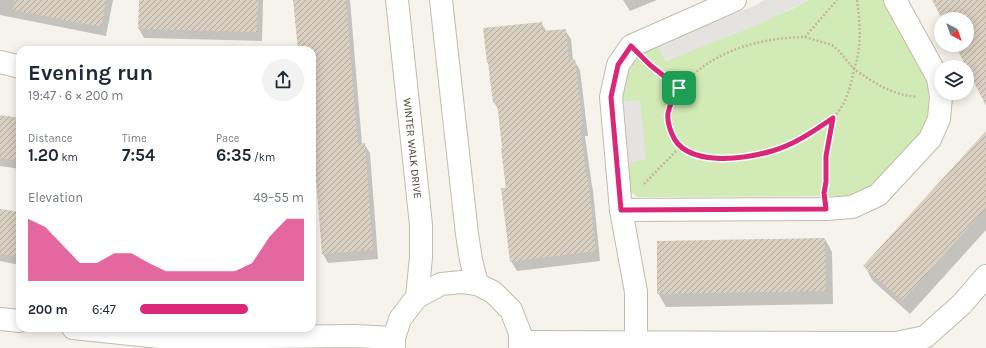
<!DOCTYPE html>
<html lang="en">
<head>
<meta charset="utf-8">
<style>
  body { margin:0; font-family:Karla,sans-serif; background:#f2f2f3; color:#1f2937; height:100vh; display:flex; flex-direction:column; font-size:15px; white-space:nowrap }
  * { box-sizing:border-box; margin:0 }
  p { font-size:13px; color:#747a83 }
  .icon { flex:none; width:22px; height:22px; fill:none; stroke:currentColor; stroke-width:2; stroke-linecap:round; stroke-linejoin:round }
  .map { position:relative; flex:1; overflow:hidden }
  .side { position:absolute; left:16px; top:46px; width:300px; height:286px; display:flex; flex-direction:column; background:#fff; border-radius:12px; box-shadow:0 2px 10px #0003 }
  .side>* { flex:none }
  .needle { width:26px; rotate:139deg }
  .tools { position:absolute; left:934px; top:12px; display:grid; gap:8px }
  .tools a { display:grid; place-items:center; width:40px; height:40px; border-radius:50%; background:#fff; box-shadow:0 2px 10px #0003; font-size:20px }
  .pin { position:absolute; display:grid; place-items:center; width:34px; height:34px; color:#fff; margin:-17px; border-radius:8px; box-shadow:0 2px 6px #0006 }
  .round { display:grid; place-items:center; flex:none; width:42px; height:42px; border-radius:21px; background:#f2f2f3 }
  .overview { display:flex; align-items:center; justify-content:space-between; height:68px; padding:0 12px }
  h1 { font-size:22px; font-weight:700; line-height:30px }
  .stats { display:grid; grid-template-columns:repeat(3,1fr); gap:6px; height:68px; padding:4px 12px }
  .stats div { display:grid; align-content:center }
  .stats b { font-size:17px; font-weight:700 }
  .stats small { font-size:11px; font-weight:400 }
  .stats p { font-size:11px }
  .chart { height:112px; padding:8px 12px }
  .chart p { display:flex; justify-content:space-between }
  .chart svg { width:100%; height:72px; margin-top:4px; fill:#db2777; opacity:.7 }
  ul { padding:0 12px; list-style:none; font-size:13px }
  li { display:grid; grid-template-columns:64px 48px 1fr; align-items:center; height:30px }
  li i { height:10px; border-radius:5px; background:#db2777 }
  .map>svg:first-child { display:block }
  .green { fill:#d2eab5 }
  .parking { fill:#e5e3e0 }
  .shadow { fill:#0003 }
  .building { fill:url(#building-hatch) }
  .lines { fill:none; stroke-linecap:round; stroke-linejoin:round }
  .minor-casing { stroke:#c2bbae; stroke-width:24 }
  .path { stroke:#c4b79f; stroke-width:2.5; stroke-dasharray:2 2; stroke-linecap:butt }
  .minor { stroke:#fff; stroke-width:22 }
  .route-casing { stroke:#fff; stroke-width:8 }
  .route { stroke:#db2777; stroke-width:5 }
  .labels { text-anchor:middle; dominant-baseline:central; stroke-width:4; stroke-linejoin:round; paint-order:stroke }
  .street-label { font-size:11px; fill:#4b4439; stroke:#fff }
</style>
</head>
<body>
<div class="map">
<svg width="986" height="348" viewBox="0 0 986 348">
  <defs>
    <pattern id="building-hatch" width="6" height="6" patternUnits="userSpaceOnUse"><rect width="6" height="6" fill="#d8cfc1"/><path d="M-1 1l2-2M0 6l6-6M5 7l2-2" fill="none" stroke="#b1aa9e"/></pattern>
  </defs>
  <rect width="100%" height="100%" fill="#f6f3ec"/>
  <path class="green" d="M808 0H885L924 75 928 87 930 106 927 120 920 133 901 157 875 183 866 190 851 196 645 197H637L630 191 628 168 631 163 640 101 628 102 623 101C616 86 630 60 643 50 646 47 652 46 657 44L666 61 792 9Z"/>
  <g class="parking">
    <polygon points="765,0 808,0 758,25 665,61 657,44 752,7"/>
    <polygon points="640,100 646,159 631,163 628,168 623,101 628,102"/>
  </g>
  <g class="shadow">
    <polygon points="0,0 113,0 106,36 0,15"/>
    <polygon points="140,0 263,0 262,41 144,38 139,29"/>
    <polygon points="294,0 350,0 362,144 364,144 370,153 378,259 328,263 323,254 313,136 312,136 312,50 299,50"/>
    <polygon points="623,0 657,0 630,11"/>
    <polygon points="542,24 546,31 565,30 571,39 573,60 574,60 580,70 588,136 585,136 592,186 593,190 600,261 517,271 511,261 503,149 499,111 494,102"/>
    <polygon points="0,116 20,119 20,169 0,166"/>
    <polygon points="986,132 986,230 910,314 872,280 865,266"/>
    <polygon points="0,210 20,213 20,265 0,261"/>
    <polygon points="825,239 832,252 833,304 666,307 658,293"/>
  </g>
  <g class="building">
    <polygon points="14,0 107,0 101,27 13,10"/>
    <polygon points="139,0 258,0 257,32 138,29"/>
    <polygon points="293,0 346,0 358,144 365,143 373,250 322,254 312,131 312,50 298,50"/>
    <polygon points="932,0 986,0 986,106 955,45 967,45 967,19 942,19"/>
    <polygon points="542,22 543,31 566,29 569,60 575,59 583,126 580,127 587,179 588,179 596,251 510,262 501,188 506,188 501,148 502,148 497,102 493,103 488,63 487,63 483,28"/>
    <polygon points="0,115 20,118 20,161 0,158"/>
    <polygon points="986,131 986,208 902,301 863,266"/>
    <polygon points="0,209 20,212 20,257 0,254"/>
    <polygon points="825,238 826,291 657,294 657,241"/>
  </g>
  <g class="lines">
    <g class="minor-casing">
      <g id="minor">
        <path id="s1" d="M397 0 421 225V257L417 297"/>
        <polyline points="441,0 467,234 471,260 477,284"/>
        <polyline points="0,62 20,67"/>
        <polyline points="621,210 826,209 852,207 878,195 930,139 939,119 941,97 938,78 895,0"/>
        <polyline points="0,319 20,321"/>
        <polyline points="73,328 169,338 355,336 394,338"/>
        <polyline points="520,342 896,343 925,337 962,304 986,276"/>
        <polyline points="394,348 394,338 400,319 417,297 441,284 462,282 477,284 493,292 511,310 520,333 520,348"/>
        <polyline points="636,348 636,292 621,210 611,97 618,65 631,46 735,0"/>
      </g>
    </g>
    <g class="path">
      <path d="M857 0C860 23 862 47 854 69 876 84 890 94 917 97"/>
      <path d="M805 37 832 45 839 51 854 69C851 86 846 105 833 118 800 148 721 176 681 147 672 141 668 128 668 118 668 104 677 90 686 81 718 49 761 38 805 37Z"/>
      <polyline points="805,37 837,0"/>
      <polyline points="649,65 679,88"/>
      <polyline points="644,184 680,147"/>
      <polyline points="826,185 826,156 833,118"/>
    </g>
    <use href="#minor" class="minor"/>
  </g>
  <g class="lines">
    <g class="route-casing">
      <path id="route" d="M631 46 650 65 679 88C674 96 670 104 668 113 667 121 669 127 672 134 685 168 745 159 772 151 794 145 814 131 833 118L826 156V182L824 193 826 209 621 210 611 97 618 65Z"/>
    </g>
    <use href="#route" class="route"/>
  </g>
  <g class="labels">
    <g class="street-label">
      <text stroke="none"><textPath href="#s1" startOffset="149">WINTER WALK DRIVE</textPath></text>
    </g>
  </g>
</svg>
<div class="tools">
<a><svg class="needle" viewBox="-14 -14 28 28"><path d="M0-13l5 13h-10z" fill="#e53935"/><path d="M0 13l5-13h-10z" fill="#747a83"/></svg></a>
<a><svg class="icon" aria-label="layers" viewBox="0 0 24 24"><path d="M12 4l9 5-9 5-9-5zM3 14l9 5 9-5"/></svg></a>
</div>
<div class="pin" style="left:679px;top:88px;background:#1e9e55"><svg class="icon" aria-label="arrive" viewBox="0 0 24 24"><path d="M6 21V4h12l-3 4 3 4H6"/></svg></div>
<section class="side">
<div class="overview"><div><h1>Evening run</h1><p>19:47 · 6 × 200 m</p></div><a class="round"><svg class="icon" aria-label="share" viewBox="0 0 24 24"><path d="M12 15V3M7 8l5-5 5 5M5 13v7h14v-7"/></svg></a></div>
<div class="stats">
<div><p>Distance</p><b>1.20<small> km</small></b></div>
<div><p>Time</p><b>7:54</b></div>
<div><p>Pace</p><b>6:35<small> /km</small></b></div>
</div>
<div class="chart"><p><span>Elevation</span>49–55 m</p>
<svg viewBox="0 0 160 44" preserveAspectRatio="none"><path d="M0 44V6L10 11L20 22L30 33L40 33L50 27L60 27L70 33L80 38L90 38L100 38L110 38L120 38L130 33L140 17L150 6L160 6V44z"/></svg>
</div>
<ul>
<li><b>200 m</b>6:47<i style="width:66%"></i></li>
</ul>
</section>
</div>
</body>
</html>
